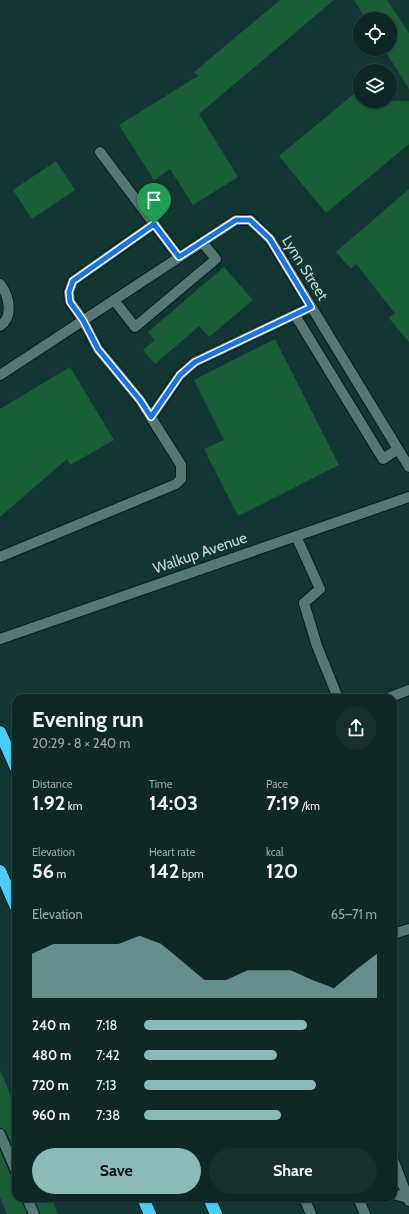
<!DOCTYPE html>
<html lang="en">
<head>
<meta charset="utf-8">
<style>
  body { margin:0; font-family:Cabin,sans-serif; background:#17302e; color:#f1f3f6; height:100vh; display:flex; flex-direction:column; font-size:15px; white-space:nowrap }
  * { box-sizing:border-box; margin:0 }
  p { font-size:13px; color:#9ba6a7 }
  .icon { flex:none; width:22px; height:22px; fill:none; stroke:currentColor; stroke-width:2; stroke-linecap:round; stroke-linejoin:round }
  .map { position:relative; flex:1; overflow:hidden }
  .drawer { position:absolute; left:12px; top:694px; width:385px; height:508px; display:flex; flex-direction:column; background:#0e2826; border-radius:12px; box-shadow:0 1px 3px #0004,0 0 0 1px #2e4443 }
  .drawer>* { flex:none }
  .fabs { position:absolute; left:353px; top:12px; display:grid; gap:8px }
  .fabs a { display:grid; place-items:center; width:44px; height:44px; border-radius:50%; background:#0e2826; box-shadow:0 1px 3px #0004,0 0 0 1px #2e4443; font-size:20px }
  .pin { position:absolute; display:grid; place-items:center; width:34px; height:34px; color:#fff; margin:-41px -17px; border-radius:50% 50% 50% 0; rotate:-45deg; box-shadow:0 0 4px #0007 }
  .pin .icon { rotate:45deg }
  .round { display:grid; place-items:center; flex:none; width:42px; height:42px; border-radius:21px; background:#17302e }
  .headline { display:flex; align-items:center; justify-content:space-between; height:68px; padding:0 20px }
  h1 { font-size:22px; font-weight:800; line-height:30px }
  .figures { display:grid; grid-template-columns:repeat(3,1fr); gap:6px; height:68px; padding:4px 20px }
  .figures div { display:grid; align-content:center }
  .figures b { font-size:20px; font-weight:800 }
  .figures small { font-size:11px; font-weight:400 }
  .figures p { font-size:11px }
  .chart { height:112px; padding:8px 20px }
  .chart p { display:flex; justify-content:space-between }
  .chart svg { width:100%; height:72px; margin-top:4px; fill:#8bbbb9; opacity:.7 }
  .primary-button { display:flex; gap:8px; margin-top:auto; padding:8px 20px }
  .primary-button a { flex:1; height:46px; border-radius:24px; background:#8bbbb9; color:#111; font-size:16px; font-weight:800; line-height:46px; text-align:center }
  .primary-button a+a { background:#17302e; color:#f1f3f6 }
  ul { padding:0 20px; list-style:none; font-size:13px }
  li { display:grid; grid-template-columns:64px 48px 1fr; align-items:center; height:30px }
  li i { height:10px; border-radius:5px; background:#8bbbb9 }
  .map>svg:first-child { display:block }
  .building { fill:#1a5e38 }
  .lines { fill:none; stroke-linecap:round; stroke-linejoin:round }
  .lane-casing { stroke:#021c1a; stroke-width:12 }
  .street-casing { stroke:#021c1a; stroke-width:12 }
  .secondary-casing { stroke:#021c1a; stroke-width:12 }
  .highway-casing { stroke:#021c1a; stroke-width:14 }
  .lane { stroke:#547875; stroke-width:10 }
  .street { stroke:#547875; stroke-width:10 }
  .secondary { stroke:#547875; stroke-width:10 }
  .highway { stroke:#4accf6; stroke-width:12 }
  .route-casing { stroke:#fff; stroke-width:8 }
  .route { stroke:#1a73e8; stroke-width:5 }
  .labels { text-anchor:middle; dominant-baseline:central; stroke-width:3; stroke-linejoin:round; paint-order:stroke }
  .street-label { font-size:15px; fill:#c6d9d7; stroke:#123633 }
</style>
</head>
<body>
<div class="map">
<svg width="409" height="1214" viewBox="0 0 409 1214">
  <rect width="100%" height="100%" fill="#123633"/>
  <g class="building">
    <polygon points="280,0 334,0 199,114 238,177 193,205 170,169 154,180 119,125 198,76 194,72"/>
    <polygon points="354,0 387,0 409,33 409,89 384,49 390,49 390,19 366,19"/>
    <polygon points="360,89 360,101 409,101 409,144 326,213 279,156"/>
    <polygon points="56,161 75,190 32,219 13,190"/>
    <polygon points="409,189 409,342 389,318 395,313 356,264 351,269 336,252"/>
    <polygon points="224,267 253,300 209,337 199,326 155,364 143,350 155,340 148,332"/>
    <polygon points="275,339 339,465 238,516 204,449 224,440 194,380"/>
    <polygon points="70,367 114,440 70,465 67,459 0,517 0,409"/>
    <polygon points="0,1070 16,1108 16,1155 6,1131 0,1128"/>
    <polygon points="0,1150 10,1174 16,1177 16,1198 21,1198 27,1214 7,1214 0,1197"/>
    <polygon points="34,1198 52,1198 58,1214 40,1214"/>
  </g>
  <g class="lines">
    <g class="lane-casing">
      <g id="lane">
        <polyline points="100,152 179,257"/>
        <path d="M0 284C9 295 14 317 0 326"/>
        <polyline points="114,300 135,327 216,259 202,242"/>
        <polyline points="295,315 383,459 398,449"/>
        <polyline points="151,417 180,375 195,362 311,307"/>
        <polyline points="296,536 320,589 304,603 317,646 338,698"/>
        <polyline points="0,557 176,484 181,479 181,465 140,400 98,349 83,320 70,301 69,292 73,281 154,224"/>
        <polyline points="388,698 409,690"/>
        <polyline points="393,934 409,929"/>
        <polyline points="0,1134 16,1171"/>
        <polyline points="393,1159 409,1201"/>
        <polyline points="393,1194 408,1198"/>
        <polyline points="27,1198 34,1214"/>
        <polyline points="304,1198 311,1214"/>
        <polyline points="358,1198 365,1214"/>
      </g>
    </g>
    <g class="street-casing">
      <polyline id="street" points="0,375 236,220 250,220 270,239 409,467"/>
    </g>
    <g class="secondary-casing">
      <polyline id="secondary" points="0,639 409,497"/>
    </g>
    <g class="highway-casing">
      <g id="highway">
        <polyline points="0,732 16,768"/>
        <polyline points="0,871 16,907"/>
        <polyline points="143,1198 150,1214"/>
        <polyline points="209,1198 216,1214"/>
      </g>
    </g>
    <use href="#lane" class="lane"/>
    <use href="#street" class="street"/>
    <use href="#secondary" class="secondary"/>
    <use href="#highway" class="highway"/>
  </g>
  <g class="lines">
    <g class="route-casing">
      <polygon id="route" points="236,220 250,220 270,239 311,307 195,362 180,375 151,417 140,400 98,349 83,320 70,302 69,292 73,281 154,224 179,257"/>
    </g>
    <use href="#route" class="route"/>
  </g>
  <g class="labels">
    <g class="street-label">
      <text transform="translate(305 268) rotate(58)">Lynn Street</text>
      <text transform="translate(200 553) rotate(-19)">Walkup Avenue</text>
    </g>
  </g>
</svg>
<div class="fabs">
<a><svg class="icon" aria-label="locate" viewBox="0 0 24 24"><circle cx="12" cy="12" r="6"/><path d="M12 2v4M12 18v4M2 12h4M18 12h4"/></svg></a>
<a><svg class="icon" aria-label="layers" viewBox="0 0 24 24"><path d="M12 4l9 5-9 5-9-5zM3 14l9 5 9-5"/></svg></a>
</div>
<div class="pin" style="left:154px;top:224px;background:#1e9e55"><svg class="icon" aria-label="arrive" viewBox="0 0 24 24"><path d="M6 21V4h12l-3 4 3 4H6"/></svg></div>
<section class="drawer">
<div class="headline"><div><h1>Evening run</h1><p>20:29 · 8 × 240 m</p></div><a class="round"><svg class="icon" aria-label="share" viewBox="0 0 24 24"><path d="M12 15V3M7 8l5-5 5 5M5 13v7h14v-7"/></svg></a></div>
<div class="figures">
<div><p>Distance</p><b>1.92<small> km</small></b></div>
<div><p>Time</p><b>14:03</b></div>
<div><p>Pace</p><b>7:19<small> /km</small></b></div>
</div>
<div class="figures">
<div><p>Elevation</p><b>56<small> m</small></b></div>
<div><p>Heart rate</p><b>142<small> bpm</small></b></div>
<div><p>kcal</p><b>120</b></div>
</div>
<div class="chart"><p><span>Elevation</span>65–71 m</p>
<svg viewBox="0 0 160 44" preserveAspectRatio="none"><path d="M0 44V17L10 11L20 11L30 11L40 11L50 6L60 11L70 22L80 33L90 33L100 27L110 27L120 27L130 33L140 38L150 27L160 17V44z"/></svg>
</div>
<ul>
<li><b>240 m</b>7:18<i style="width:70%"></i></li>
<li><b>480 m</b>7:42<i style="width:57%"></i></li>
<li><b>720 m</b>7:13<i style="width:74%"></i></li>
<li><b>960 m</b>7:38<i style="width:59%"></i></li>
</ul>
<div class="primary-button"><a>Save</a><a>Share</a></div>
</section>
</div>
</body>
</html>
